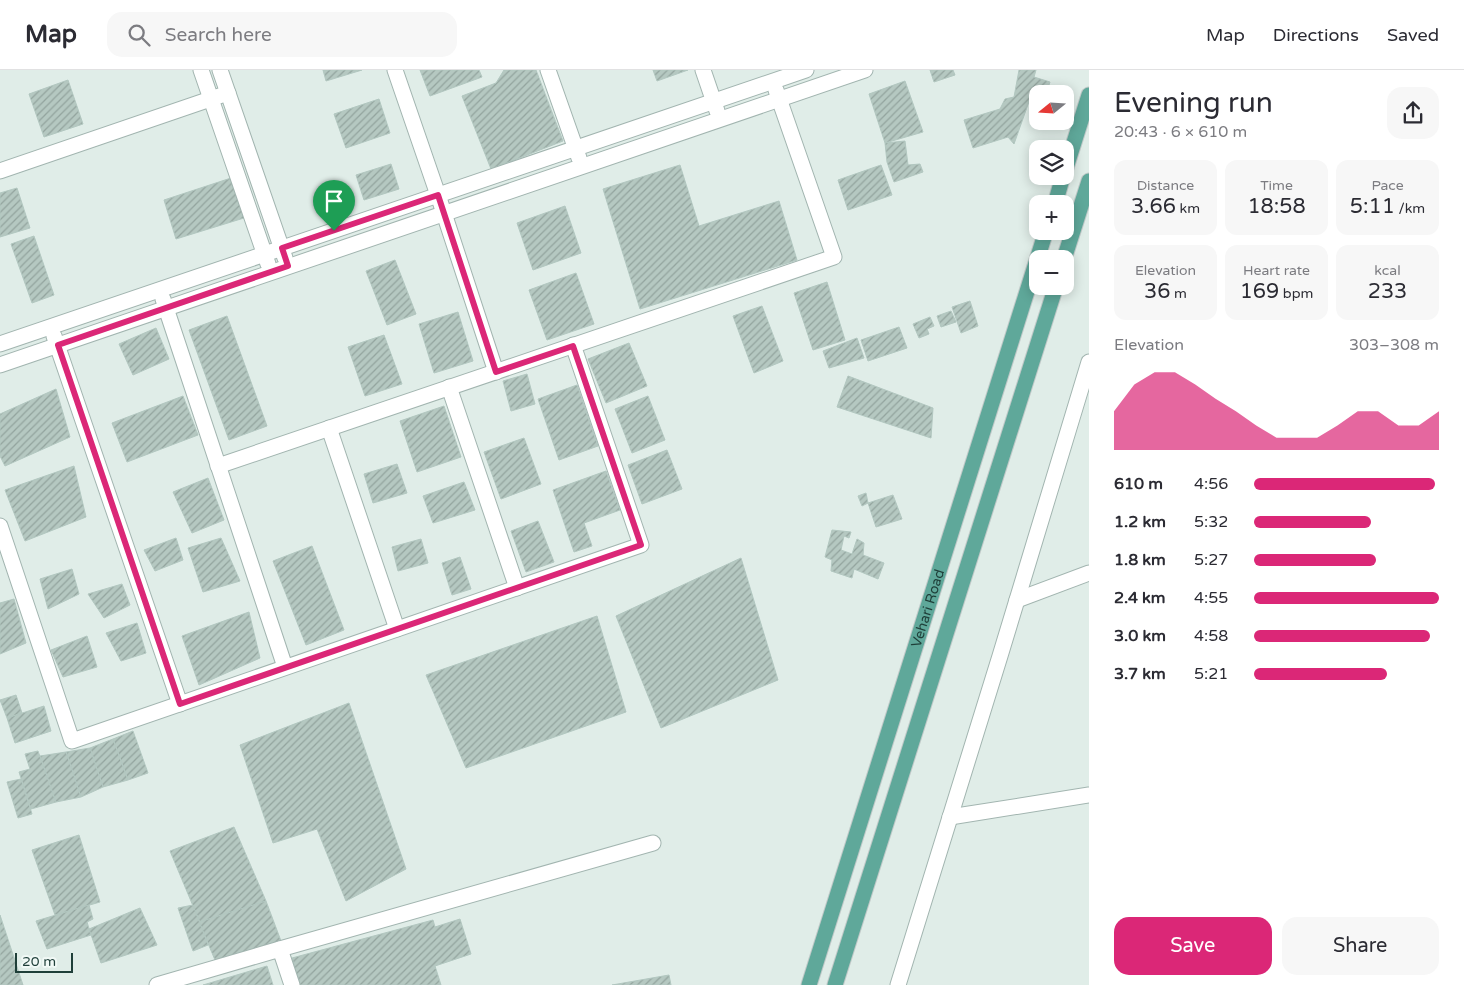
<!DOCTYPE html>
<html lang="en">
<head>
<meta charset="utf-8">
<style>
  body { margin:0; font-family:"Varela Round",sans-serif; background:#f7f7f7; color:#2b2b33; height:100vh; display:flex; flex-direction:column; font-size:19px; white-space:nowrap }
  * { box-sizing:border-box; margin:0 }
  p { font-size:16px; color:#7c7c81 }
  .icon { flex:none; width:28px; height:28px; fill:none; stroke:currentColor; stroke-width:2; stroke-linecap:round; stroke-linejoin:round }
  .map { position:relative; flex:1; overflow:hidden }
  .details { display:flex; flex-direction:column; background:#fff; width:375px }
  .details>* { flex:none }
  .needle { width:32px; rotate:252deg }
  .fabs { position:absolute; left:1029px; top:15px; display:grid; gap:10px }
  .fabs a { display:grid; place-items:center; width:45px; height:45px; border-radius:10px; background:#fff; box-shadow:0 2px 12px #0003; font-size:25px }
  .scale { position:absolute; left:15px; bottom:12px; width:58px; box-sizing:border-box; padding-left:5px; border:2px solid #1f3f39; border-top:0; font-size:14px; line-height:18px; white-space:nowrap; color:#1f3f39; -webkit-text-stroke:4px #f1f9f6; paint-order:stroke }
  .pin { position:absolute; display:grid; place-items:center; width:42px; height:42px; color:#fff; margin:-51px -21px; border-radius:50% 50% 50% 0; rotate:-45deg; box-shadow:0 0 5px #0007 }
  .pin .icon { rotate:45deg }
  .round { display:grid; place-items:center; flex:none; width:52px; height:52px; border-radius:15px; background:#f7f7f7 }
  .summary { display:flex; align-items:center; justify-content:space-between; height:85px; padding:0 25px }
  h1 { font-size:28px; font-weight:600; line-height:38px }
  .metrics { display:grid; grid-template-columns:repeat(3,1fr); gap:8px; height:85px; padding:5px 25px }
  .metrics div { display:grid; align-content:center; border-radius:12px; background:#f7f7f7; text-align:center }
  .metrics b { font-size:21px; font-weight:600 }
  .metrics small { font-size:14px; font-weight:400 }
  .metrics p { font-size:14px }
  .chart { height:140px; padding:10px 25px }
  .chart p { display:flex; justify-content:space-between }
  .chart svg { width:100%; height:90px; margin-top:5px; fill:#db2777; opacity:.7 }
  .cta { display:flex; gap:10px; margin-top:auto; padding:10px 25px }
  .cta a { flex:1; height:58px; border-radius:15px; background:#db2777; color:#fff; font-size:20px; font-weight:600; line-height:58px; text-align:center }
  .cta a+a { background:#f7f7f7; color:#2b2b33 }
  ul { padding:0 25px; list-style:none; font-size:16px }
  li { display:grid; grid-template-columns:80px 60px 1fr; align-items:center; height:38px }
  li i { height:12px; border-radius:6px; background:#db2777 }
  header { display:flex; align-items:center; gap:30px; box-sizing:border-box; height:70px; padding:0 25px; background:#fff; border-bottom:1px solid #e1e1e2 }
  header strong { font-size:24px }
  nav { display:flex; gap:28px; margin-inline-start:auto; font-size:18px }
  .search { width:350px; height:45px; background:#f7f7f7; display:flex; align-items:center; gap:12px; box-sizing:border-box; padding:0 18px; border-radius:15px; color:#7c7c81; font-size:19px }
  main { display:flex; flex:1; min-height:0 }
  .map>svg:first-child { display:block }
  .building { fill:url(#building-hatch); stroke:#b2c7c0 }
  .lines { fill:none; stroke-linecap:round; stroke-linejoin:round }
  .minor-casing { stroke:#a2b5b0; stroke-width:17 }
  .primary-casing { stroke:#c0c9c8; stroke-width:17 }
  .minor { stroke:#fff; stroke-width:15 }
  .primary { stroke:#5fa89a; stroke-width:15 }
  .route-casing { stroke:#fff; stroke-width:10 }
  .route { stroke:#db2777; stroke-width:6 }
  .labels { text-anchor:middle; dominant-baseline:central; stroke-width:4.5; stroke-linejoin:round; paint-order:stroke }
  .street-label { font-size:14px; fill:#1f3f39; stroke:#f1f9f6 }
</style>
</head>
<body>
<header>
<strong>Map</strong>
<div class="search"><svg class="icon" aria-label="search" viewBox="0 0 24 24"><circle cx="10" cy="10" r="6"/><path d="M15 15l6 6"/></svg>Search here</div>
<nav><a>Map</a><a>Directions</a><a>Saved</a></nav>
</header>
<main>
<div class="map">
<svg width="1089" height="915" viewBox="0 0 1089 915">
  <defs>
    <pattern id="building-hatch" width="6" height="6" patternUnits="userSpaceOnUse" patternTransform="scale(1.25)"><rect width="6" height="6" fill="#b5c8c1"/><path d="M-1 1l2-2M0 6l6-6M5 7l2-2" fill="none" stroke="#93a49e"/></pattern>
  </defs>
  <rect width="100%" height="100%" fill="#e0ede8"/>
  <g class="building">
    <polygon points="323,0 362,0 326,11"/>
    <polygon points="420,0 479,0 482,7 430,26"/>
    <polygon points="504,0 536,0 563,71 491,99 462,26 496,13"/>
    <polygon points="653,0 688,0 657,11"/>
    <polygon points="930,0 953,0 955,5 934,12"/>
    <polygon points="1019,0 1036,0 1034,7 1050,12 1046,24 1038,24 1038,29 1031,26 1014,74 1008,67 973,78 964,50 1000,39 1005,29 1014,27"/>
    <polygon points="68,10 83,54 44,67 29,24"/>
    <polygon points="905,11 923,62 885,73 869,24"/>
    <polygon points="379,29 390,63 346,78 334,44"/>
    <polygon points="905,71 908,95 920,94 923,102 894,112 887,92 885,73"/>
    <polygon points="391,94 399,119 364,130 356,105"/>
    <polygon points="680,95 699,156 779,131 797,190 640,239 603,119"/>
    <polygon points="881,95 892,125 848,140 838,110"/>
    <polygon points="231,108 244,148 176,169 164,130"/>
    <polygon points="17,118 30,158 0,167 0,123"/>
    <polygon points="565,136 581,183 533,200 517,153"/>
    <polygon points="34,166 54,225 32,233 11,174"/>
    <polygon points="395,190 416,244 387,255 366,201"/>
    <polygon points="576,203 594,254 547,270 529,220"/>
    <polygon points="827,212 845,270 813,280 794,223"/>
    <polygon points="970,231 978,256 961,263 952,237"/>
    <polygon points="762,236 783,291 754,303 733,246"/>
    <polygon points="951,241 956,252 941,257 937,246"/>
    <polygon points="458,242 473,291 434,303 419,254"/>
    <polygon points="227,246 267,356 229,370 189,260"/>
    <polygon points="930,247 934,256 927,259 929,264 919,268 913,254"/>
    <polygon points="899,257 907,278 868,291 861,270"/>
    <polygon points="156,258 169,289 133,305 119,274"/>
    <polygon points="384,265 402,314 365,326 348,277"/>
    <polygon points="857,268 864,288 829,298 823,281"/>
    <polygon points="629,273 647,316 606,333 588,289"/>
    <polygon points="527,304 535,334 511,341 503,311"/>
    <polygon points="848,306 933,338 931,368 837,337"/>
    <polygon points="577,315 598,376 559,390 538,329"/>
    <polygon points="56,319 70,367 5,396 0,386 0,344"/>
    <polygon points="183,326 198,365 127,392 112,353"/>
    <polygon points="648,326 665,370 632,383 615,339"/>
    <polygon points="444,336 461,387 417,402 400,351"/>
    <polygon points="524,368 541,414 501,429 484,382"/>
    <polygon points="667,380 682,419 642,434 628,395"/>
    <polygon points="397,394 407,423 373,433 364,404"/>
    <polygon points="74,396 86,447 25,471 5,420"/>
    <polygon points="606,401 620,440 584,453 592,476 574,482 553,420"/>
    <polygon points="208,408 224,450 192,463 173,422"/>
    <polygon points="464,412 475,440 433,453 423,426"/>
    <polygon points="866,423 868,433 862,436 858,426"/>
    <polygon points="893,425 902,449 876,457 868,433"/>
    <polygon points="538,451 554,492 526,502 511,461"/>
    <polygon points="832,460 851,462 849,468 844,466 841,480 852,484 857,469 864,473 863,485 884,493 878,509 854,499 852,508 831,501 832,490 825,487"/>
    <polygon points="176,468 183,490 155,501 144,480"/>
    <polygon points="221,468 240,511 203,522 188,478"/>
    <polygon points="421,469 428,493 398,501 392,477"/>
    <polygon points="312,476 344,560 306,575 273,491"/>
    <polygon points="460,487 471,519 452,525 442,493"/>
    <polygon points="741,488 778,610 661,658 616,546"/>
    <polygon points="72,499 79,524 48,539 40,509"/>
    <polygon points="122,514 130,535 104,548 88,524"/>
    <polygon points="14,529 26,573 0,584 0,533"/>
    <polygon points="249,542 260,588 199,615 182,566"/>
    <polygon points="597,546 626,642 466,698 426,605"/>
    <polygon points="137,553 146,583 121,591 106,563"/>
    <polygon points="87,566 97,597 63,607 51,580"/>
    <polygon points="16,625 22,643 7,648 0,630"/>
    <polygon points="349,633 406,799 346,831 317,759 273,773 240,675"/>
    <polygon points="44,636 51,661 15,673 7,648"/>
    <polygon points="133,661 148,703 128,710 113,669"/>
    <polygon points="113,669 128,710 103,717 90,678"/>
    <polygon points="90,678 103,717 81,727 66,682"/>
    <polygon points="38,681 56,732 31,739 19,702 30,699 25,684"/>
    <polygon points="66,682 81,727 56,732 40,686"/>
    <polygon points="21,709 32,744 18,748 7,712"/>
    <polygon points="234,757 266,831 201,855 170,781"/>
    <polygon points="79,765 100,832 55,845 32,780"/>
    <polygon points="266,831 281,871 215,890 199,852"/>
    <polygon points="89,835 93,849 87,852 91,865 47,879 36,851"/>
    <polygon points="193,835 208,875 193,881 178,838"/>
    <polygon points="140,838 157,875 101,893 89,859"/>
    <polygon points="0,845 23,915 0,915"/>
    <polygon points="460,849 471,884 435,896 441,915 300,915 292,888 433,850 435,857"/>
    <polygon points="267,896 273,915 203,915"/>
    <polygon points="669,905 671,915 612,915"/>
  </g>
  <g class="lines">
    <g class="minor-casing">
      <g id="minor">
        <polyline points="201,0 268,194"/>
        <polyline points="220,0 285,188"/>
        <polyline points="395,0 438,125 496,302"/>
        <polyline points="548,0 579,88"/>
        <polyline points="703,0 717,41"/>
        <polyline points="0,101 228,23"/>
        <polyline points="163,229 285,597"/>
        <polyline points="54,266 180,634"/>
        <polyline points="0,274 806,0"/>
        <polyline points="0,295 865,0"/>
        <polyline points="449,317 517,518"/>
        <polyline points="329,358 397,559"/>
        <polyline points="218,396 834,187 776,20"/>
        <polyline points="0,456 72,671 641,475 573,275"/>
        <polyline points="1017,530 1089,503"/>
        <polyline points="950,747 1089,725"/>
        <polyline points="280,879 653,773"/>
        <polyline points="157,915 280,879 292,915"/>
        <polyline points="898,915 1000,586 1089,292"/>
      </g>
    </g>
    <g class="primary-casing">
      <g id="primary">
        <polyline points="1065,101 1089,25"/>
        <polyline points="1055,134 1063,106"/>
        <polyline points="1064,189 1089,111"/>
        <path id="s1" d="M809 915 1046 161"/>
        <polyline points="835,915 1056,216"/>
      </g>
    </g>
    <use href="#minor" class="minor"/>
    <use href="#primary" class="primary"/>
  </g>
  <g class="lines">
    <g class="route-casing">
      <polygon id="route" points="438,125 496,302 573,276 641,475 180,634 58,275 288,196 282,178"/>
    </g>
    <use href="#route" class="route"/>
  </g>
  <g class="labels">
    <g class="street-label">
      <text stroke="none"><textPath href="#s1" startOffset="395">Vehari Road</textPath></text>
    </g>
  </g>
</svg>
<div class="fabs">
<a><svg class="needle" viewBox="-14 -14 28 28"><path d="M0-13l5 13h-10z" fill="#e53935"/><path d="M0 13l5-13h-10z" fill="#7c7c81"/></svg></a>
<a><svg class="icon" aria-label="layers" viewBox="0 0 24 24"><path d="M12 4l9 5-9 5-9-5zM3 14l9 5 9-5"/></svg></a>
<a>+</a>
<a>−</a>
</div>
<div class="scale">20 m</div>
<div class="pin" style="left:334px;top:161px;background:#1e9e55"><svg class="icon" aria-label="arrive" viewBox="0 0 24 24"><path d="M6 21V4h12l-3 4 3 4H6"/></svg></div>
</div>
<section class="details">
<div class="summary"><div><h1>Evening run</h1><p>20:43 · 6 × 610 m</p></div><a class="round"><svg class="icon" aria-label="share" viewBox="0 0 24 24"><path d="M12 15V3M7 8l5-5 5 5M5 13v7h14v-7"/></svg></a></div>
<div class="metrics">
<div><p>Distance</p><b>3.66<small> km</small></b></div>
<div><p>Time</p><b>18:58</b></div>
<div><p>Pace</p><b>5:11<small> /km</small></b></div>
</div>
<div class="metrics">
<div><p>Elevation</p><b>36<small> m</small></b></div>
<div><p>Heart rate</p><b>169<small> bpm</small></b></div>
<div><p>kcal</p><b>233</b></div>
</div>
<div class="chart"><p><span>Elevation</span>303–308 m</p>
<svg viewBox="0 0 160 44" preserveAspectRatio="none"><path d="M0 44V25L10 12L20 6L30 6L40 12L50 19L60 25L70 32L80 38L90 38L100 38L110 32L120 25L130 25L140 32L150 32L160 25V44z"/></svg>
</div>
<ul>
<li><b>610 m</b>4:56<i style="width:98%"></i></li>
<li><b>1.2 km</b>5:32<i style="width:63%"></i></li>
<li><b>1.8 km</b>5:27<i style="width:66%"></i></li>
<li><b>2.4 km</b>4:55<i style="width:100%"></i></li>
<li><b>3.0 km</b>4:58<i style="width:95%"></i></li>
<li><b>3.7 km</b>5:21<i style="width:72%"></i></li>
</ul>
<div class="cta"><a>Save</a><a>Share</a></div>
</section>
</main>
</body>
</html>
